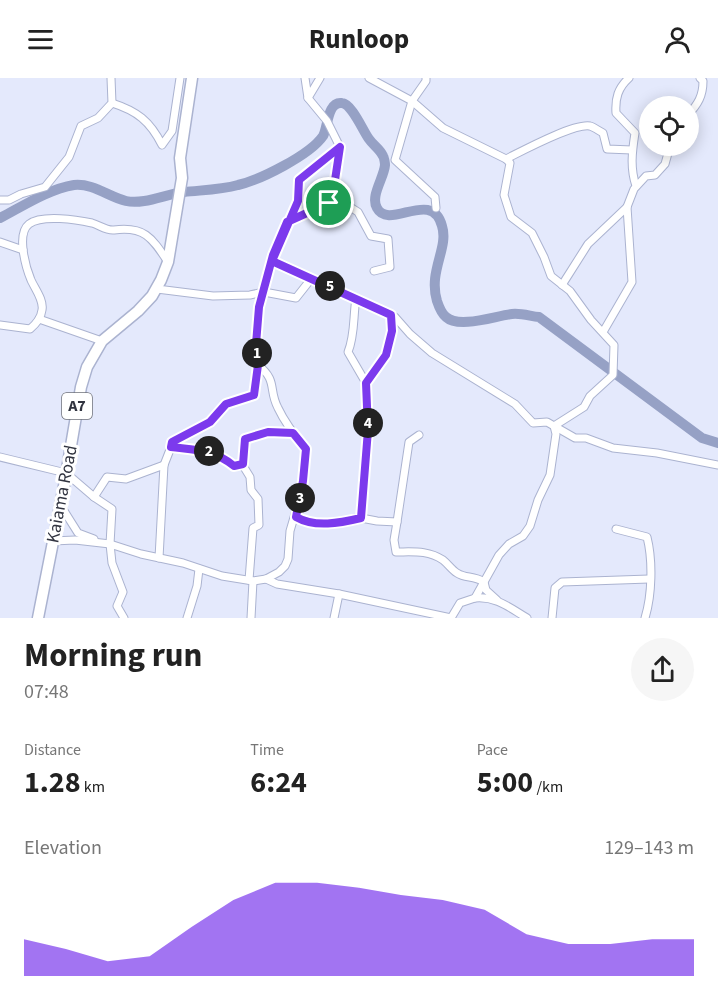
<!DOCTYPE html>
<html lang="en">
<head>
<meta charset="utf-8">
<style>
  body { margin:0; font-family:"Source Sans 3",sans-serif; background:#f6f6f6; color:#222; height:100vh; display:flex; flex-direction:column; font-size:22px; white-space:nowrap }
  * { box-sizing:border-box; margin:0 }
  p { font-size:20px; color:#767676 }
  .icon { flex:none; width:33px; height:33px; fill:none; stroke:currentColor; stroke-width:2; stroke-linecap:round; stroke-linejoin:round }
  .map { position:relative; height:540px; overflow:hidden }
  .drawer { display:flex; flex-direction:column; background:#fff; flex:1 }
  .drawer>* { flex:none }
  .controls { position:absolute; left:639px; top:18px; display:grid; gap:12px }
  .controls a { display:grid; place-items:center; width:60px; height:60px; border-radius:50%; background:#fff; box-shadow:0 3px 15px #0003; font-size:30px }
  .pin { position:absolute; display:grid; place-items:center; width:51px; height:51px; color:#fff; margin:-26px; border:3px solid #fff; border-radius:50%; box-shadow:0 2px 6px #0007 }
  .km { position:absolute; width:30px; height:30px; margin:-15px; border-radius:50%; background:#222; color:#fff; font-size:16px; line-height:30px; text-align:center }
  .round { display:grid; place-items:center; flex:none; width:63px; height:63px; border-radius:32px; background:#f6f6f6 }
  .head { display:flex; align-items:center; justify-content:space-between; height:102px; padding:0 24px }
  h1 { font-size:33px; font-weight:700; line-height:45px }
  .figures { display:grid; grid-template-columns:repeat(3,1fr); gap:9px; height:102px; padding:6px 24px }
  .figures div { display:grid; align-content:center }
  .figures b { font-size:30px; font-weight:700 }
  .figures small { font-size:16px; font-weight:400 }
  .figures p { font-size:16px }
  .chart { height:168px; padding:12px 24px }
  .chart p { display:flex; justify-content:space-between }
  .chart svg { width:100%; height:108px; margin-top:6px; fill:#7c3aed; opacity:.7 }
  header { display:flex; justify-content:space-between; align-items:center; height:78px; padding:0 24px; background:#fff; font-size:27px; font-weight:700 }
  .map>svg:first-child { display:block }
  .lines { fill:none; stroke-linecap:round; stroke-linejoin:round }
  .river { stroke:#96a1c5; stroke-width:10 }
  .minor-casing { stroke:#abb3d0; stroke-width:9 }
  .trunk-casing { stroke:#abb3d0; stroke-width:13 }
  .minor { stroke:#fff; stroke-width:7 }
  .trunk { stroke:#fff; stroke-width:10 }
  .route-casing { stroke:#fff; stroke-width:12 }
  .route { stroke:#7c3aed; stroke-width:8 }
  .labels { text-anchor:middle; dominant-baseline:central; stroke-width:6; stroke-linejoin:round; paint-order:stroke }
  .shield { fill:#fff; stroke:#6f7179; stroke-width:1.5 }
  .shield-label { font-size:16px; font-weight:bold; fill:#313440 }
  .street-label { font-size:18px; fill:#313440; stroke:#fff }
</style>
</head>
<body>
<header><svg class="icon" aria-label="menu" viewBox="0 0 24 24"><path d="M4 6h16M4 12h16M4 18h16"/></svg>Runloop<svg class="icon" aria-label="person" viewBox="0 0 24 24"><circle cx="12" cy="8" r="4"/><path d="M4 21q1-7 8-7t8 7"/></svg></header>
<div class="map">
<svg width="718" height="540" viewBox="0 0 718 540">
  <rect width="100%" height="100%" fill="#e4e9fc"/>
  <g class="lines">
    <path class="river" d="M0 140C23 128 49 111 74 107 93 105 109 119 126 123 144 127 166 116 184 114 202 112 220 112 238 107 260 102 310 77 323 58 328 50 327 23 342 25 352 26 363 53 369 61 373 67 380 71 383 78 384 79 385 85 385 87 384 100 370 118 377 130 389 153 432 110 442 148 449 170 428 193 437 223 439 229 442 236 446 239 459 251 495 238 512 236 521 235 530 238 539 239L702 360 718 365"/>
    <g class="minor-casing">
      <g id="minor">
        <polyline points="369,0 412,23 443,50 506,81 510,85 504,117 511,139 532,155 544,179 551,198 570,213 591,242 614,267 613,297 590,318 584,329 554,348 556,356 550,397 538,422 530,448 523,458 509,466 499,477 475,520 460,525 451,540"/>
        <polyline points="426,0 426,3 412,23 395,82 435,119 436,130"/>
        <path d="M629 0C618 10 615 20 616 35L635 55C632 74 630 90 636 108"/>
        <polyline points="308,20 320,0"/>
        <path d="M112 25C137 33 150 43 162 67L172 53 180 0"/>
        <path d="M688 37C698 26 703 18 703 3L700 0"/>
        <path d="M506 81C522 73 574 45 590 48 594 49 599 53 603 55L607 71 632 72"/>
        <polyline points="331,117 358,134 371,158 388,161 390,189 374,193"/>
        <polyline points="0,122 9,122 21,116 45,109 69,79 81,48 98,40 112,25 111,0"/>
        <polyline points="287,144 329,125 335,102 340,69"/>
        <polyline points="0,164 23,172"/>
        <polyline points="272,183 395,239 410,256 432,275 515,326 533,345 547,344 575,360 586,360 613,370 657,375 718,387"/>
        <polyline points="562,207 588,166 627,129"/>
        <polyline points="157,211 213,218 250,217 264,214 296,220 311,201"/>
        <path d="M356 220C353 239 355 257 348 274L366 305"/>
        <polyline points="39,241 102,263"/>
        <path d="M0 247 30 251C36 246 41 240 42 232 44 222 35 211 31 202 26 190 16 156 29 146 42 136 78 142 92 145 99 147 107 153 114 152 145 148 152 160 168 184"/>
        <polyline points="603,254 632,204 627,129 634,111 646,98 655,97 665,86 670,68"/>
        <path d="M171 369C196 372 213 371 234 388L242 386 250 399 251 412 258 421 259 447 253 450 249 502"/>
        <polyline points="0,379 66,395 94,419 107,399 126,401 164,387"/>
        <polyline points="242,386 245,361 268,355 293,355"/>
        <polyline points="94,419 112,431 110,466 112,485 123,514 117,528 124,540"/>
        <polyline points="61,428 78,455 94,461"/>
        <path d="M296 439C315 450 340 445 361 440L368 352 366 305 386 277 392 253 391 237"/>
        <polyline points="361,440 377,443 397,444 409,364 419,357"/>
        <path d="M397 444 394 462 396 474C413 474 428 472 443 482 448 486 452 492 457 495 466 501 473 497 484 504L486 512 497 522"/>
        <path d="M616 451 647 459C653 483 652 517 645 540"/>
        <path d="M53 463 75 462 110 466 141 476 183 485 222 498 253 503 266 501 279 494 285 488 288 481 290 453 302 412 306 371C295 358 285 345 278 330 268 311 278 303 258 287L256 266 259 229 273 177 298 123 299 102 340 69 327 43 308 20 305 0"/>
        <polyline points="159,480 164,387 173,364 209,344 226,326 254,317 258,287"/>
        <polyline points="266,501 277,506 339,516 451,540"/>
        <path d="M475 520C496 518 510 530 527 540"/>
        <polyline points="187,540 197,508 199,491"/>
        <polyline points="251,540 253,503"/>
        <polyline points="334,540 339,516"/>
        <polyline points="552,540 555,510 562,504 649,501"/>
      </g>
    </g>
    <g class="trunk-casing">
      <polyline id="trunk" points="38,540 65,403 81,309 87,289 102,263 138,233 152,218 161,202 168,184 182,100 180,80 192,0"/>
    </g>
    <use href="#minor" class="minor"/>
    <use href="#trunk" class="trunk"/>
  </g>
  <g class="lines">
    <g class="route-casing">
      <path id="route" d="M329 125 287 144 273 177 259 229 256 266 258 287 254 317 226 326 210 344 172 364 171 369C196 372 213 371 234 388L243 386 245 361 268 354 293 355 306 371 303 403 296 439C315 450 340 445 361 440L368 352 366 305 386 277 392 253 391 237 272 183 298 123 299 102 340 69 335 102 329 125"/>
    </g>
    <use href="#route" class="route"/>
  </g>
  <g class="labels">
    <rect class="shield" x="62" y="315" width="30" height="26" rx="4.5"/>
    <g class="shield-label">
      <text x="77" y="328">A7</text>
    </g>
    <g class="street-label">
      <text transform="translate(62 416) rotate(-79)">Kaiama Road</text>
    </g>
  </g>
</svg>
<div class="controls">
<a><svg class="icon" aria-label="locate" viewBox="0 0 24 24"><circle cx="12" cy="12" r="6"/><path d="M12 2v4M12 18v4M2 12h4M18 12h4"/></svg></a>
</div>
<div class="pin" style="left:329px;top:125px;background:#1e9e55"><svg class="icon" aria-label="arrive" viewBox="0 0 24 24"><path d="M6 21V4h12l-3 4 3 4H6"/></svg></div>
<b class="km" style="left:257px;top:275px">1</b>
<b class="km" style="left:209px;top:373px">2</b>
<b class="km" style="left:300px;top:420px">3</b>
<b class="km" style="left:368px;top:345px">4</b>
<b class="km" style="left:330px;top:208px">5</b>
</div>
<section class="drawer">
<div class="head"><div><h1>Morning run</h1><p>07:48</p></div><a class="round"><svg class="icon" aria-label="share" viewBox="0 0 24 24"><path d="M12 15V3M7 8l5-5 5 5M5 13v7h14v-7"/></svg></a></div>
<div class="figures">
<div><p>Distance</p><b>1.28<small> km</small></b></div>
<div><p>Time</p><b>6:24</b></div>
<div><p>Pace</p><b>5:00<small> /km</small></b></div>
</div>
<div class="chart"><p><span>Elevation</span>129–143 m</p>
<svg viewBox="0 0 160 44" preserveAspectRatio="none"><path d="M0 44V29L10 33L20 38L30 36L40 24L50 13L60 6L70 6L80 8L90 11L100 13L110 17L120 27L130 31L140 31L150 29L160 29V44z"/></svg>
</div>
</section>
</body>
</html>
